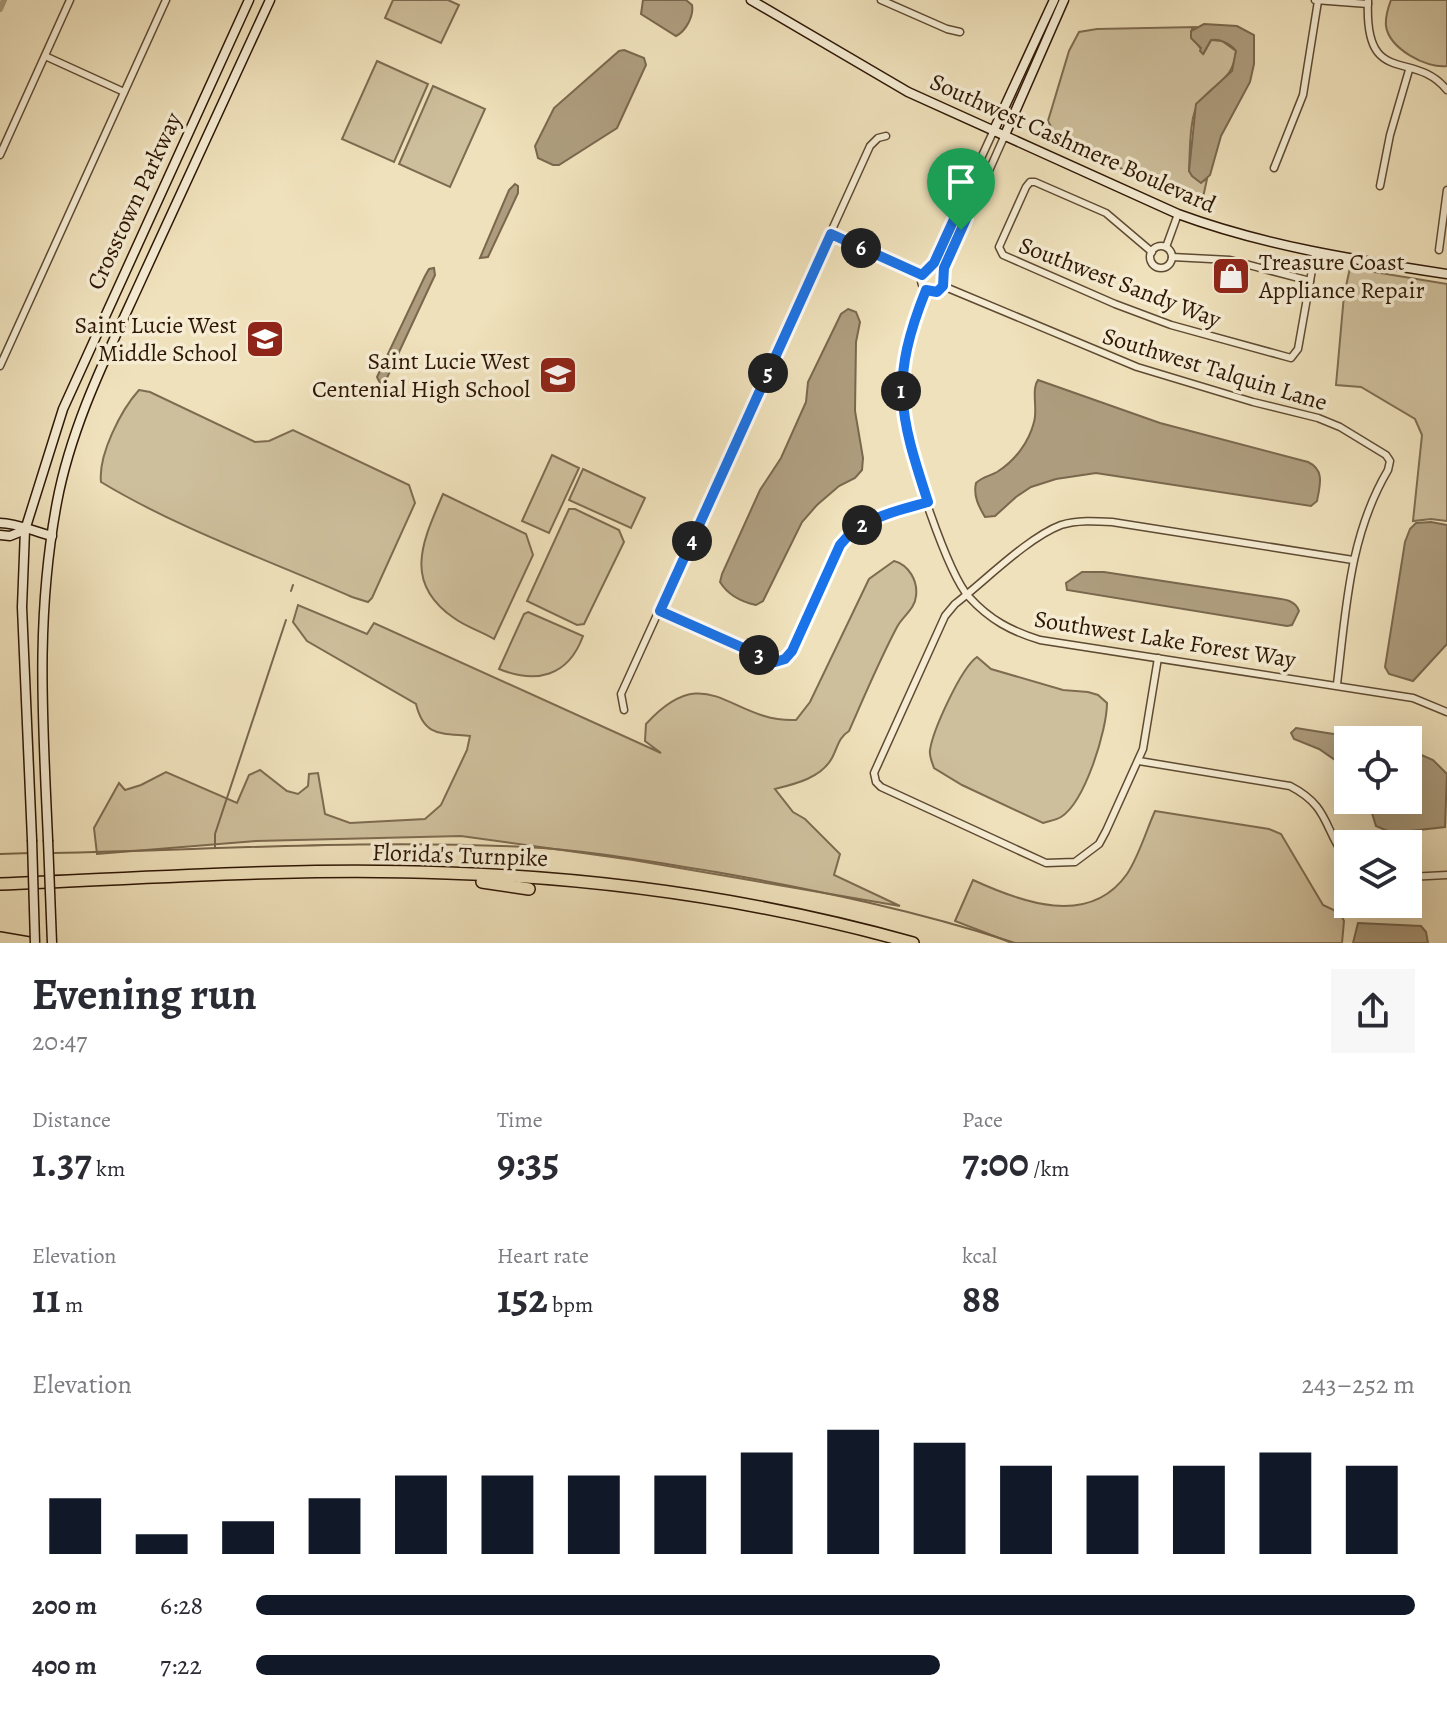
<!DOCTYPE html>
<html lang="en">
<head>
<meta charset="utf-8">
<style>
  body { margin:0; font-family:Alegreya,serif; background:#f7f7f7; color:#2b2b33; height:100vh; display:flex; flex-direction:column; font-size:30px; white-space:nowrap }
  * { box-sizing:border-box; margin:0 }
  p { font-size:26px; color:#7c7c81 }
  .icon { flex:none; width:44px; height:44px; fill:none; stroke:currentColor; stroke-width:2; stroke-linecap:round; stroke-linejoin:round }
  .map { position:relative; height:943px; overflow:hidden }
  .drawer { display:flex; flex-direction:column; background:#fff; flex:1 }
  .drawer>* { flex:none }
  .buttons { position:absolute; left:1334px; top:726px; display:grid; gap:16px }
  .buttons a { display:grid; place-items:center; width:88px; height:88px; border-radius:0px; background:#fff; box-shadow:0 8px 32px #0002; font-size:40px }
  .pin { position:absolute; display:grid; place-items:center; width:68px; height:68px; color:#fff; margin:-82px -34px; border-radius:50% 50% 50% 0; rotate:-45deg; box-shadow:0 0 8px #0007 }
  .pin .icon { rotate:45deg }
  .km { position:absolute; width:40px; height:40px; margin:-20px; border-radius:50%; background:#222; color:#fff; font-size:22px; line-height:40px; text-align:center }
  .round { display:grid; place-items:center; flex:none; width:84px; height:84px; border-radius:0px; background:#f7f7f7 }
  .summary { display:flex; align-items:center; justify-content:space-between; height:136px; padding:0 32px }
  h1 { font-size:44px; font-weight:600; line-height:60px }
  .stats { display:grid; grid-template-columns:repeat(3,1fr); gap:12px; height:136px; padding:8px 32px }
  .stats div { display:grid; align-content:center }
  .stats b { font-size:40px; font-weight:600 }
  .stats small { font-size:22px; font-weight:400 }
  .stats p { font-size:22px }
  .chart { height:224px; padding:16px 32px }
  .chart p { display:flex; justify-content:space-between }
  .chart svg { width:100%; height:144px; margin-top:8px; stroke:#111827; stroke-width:6 }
  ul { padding:0 32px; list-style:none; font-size:26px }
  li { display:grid; grid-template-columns:128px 96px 1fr; align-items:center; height:60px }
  li i { height:20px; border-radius:10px; background:#111827 }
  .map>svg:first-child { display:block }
  .green { fill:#cebf9c; stroke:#7e6b50; stroke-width:2 }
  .water { fill:#ad9c7d; stroke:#7a674d; stroke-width:2 }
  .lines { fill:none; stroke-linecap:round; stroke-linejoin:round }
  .stream { stroke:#7a674d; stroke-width:2 }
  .canal { stroke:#ad9c7d; stroke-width:6 }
  .street-casing { stroke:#5e4a32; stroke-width:9 }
  .secondary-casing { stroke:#2e1705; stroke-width:11 }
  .highway-casing { stroke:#2e1705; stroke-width:14 }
  .street { stroke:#f5ecd3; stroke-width:6 }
  .secondary { stroke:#f5ecd3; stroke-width:8 }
  .highway { stroke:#efe1bb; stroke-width:11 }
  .secondary-bridge-casing { stroke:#2e1705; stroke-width:11; stroke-linecap:butt }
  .secondary-bridge { stroke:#f5ecd3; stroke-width:8 }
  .route-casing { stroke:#fff; stroke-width:16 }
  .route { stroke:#1a73e8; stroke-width:10 }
  .labels { text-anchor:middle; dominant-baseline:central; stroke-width:7; stroke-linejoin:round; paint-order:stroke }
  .street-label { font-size:24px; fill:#2e1705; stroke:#f5ecd3 }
  .poi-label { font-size:24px; fill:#2e1705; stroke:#f5ecd3; text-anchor:end }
</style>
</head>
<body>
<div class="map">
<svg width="1447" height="943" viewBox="0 0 1447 943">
  <rect width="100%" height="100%" fill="#efe1bb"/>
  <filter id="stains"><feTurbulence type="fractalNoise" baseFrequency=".0025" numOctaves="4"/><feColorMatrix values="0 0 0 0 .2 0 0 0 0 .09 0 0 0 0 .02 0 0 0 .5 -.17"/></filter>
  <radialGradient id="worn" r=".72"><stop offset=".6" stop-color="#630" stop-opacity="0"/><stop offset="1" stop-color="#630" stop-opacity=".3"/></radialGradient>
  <g class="green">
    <polygon points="393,0 448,0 459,5 441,43 385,18"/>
    <path d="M1391 0H1447V66C1426 69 1389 48 1386 26 1385 17 1388 8 1391 0Z"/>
    <path d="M1195 27 1192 29 1195 41 1204 53 1211 40 1222 41 1236 51C1233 80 1217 81 1200 101 1189 113 1190 154 1189 171L1201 182 1207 179 1202 202 1185 199 1057 138 1048 121 1069 51 1079 32 1097 29Z"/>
    <polygon points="377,61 428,84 394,162 342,139"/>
    <polygon points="433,86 485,109 450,187 399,164"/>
    <polygon points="1350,268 1447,284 1447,521 1431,519 1413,521 1422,435 1415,419 1361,387 1336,385 1344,295"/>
    <path d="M139 390 150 392 255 442 269 441 293 430 409 485 415 503 372 598 368 602 352 597C268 560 179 529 101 482 98 455 121 410 139 390Z"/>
    <polygon points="552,455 579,468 549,533 522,521"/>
    <polygon points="583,469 645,498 631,528 569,500"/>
    <path d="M443 494 526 534 533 555 494 639C481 631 466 627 454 618 402 582 423 541 443 494Z"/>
    <polygon points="569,509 575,509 619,530 624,542 584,624 577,625 527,601"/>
    <path d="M894 561C909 565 918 581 916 596 915 609 903 616 897 627 879 661 864 697 849 731 838 738 838 747 832 758 821 778 795 784 775 789L793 812 805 819 840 854 834 875 900 906 633 860 461 836 256 841 97 854 94 828 119 783 125 790 141 785 166 772 237 803 249 775 260 770 287 791 298 794 308 786 309 774 318 773 325 814 350 823 425 819 441 805 467 750 470 736C441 733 424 737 416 704L307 641 293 622 298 605 367 634 374 623 661 753 645 741 646 724C708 656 730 723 796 720L810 702 869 579Z"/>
    <path d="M528 612 583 636C568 677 536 684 499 669L524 614Z"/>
    <path d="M977 657 991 669 1063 690 1088 692 1098 695 1107 703C1107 730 1085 802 1061 817 1056 820 1049 821 1043 823L962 785 934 768C932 762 929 756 930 750 933 730 961 668 977 657Z"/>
    <path d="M1155 811 1269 829 1281 834 1323 905 1340 913 1344 921 1342 943H1012L955 921 973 880C1021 902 1089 928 1127 874 1139 856 1146 831 1155 811Z"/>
  </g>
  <g class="water">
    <path d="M643 0H686L692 5C694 16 686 31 676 36L641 14Z"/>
    <path d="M1204 24 1237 26 1254 35V64L1250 82 1221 136 1210 175 1201 183 1192 176 1189 171 1196 104 1232 71 1236 51C1230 43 1220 39 1211 40L1203 54 1200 51 1201 48 1191 38V31Z"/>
    <polygon points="624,50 644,58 646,65 617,128 559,165 553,165 538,158 535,146 554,108 619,51"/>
    <polygon points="515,184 518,186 518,193 488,257 480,258 509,190"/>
    <polygon points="434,268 435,275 385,382 380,383 377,377 425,276 429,269"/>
    <path d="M848 309 856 312 860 322 856 342 855 411 863 458 862 470 855 478 839 486 817 505 802 522 763 601 756 605C742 602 728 595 720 582L722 574 760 490 781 458 806 402 808 382 841 314Z"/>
    <path d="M1038 380 1160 423 1308 462C1325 470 1320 485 1317 501L1311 506 1096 473 1056 479 1031 487 1016 497 995 516 985 517C979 507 973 496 976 483 982 477 990 476 997 472 1015 461 1029 442 1034 422 1038 409 1031 390 1038 380Z"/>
    <polygon points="1431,522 1447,525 1447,644 1413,681 1389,674 1385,667 1405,542 1410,529 1416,523"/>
    <path d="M1082 572H1104L1268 597C1279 599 1295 598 1299 611L1292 625 1287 626 1067 590 1066 583Z"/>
    <polygon points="1296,728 1371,740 1348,740 1348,769 1319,749 1294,739 1291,733"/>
    <polygon points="1408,749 1433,760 1447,774 1445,827 1392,833 1376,826 1368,800 1408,800"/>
    <polygon points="1358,923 1421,926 1426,932 1428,943 1353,943"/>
  </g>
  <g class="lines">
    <g class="stream">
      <polyline points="291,591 293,585"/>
      <polyline points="215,847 215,834 286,620"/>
      <path d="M53 853C210 850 367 839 524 847 588 850 653 862 716 872 817 890 918 911 1015 943"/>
      <polyline points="0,854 31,853"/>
    </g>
    <polyline class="canal" points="0,9 4,0"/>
    <g class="street-casing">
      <g id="street">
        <polyline points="881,0 947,29 960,32"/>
        <polyline points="1315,0 1368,4"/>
        <path d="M1368 0C1364 90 1413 48 1447 90"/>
        <polyline points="45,56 124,92"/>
        <polyline points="0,155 70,0"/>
        <polyline points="1274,168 1303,95 1318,1"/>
        <polyline points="1380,186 1390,135 1409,70"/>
        <polyline points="831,234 922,275"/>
        <circle cx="1161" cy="257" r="11"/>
        <polyline points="1166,247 1178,214"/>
        <polyline points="1439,250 1447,190"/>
        <polyline points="1152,252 1106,213 1035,182 1030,182 1026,187 999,247 1003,255 1115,304 1171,325 1291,358 1298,349 1315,253"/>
        <polyline points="1172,257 1230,260 1310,281"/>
        <circle cx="933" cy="280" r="12"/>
        <polyline points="930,269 993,132"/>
        <polyline points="943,274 1004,137"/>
        <path d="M943 286 1137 367 1253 402 1318 418 1340 427 1386 455 1390 461 1388 470C1349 536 1346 610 1337 684"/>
        <path d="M926 290C914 319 904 347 901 378 900 392 901 407 903 421 909 455 947 573 969 597 990 620 1011 631 1040 640L1413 698 1447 712"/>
        <polyline points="0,366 166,0"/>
        <path d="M660 611 775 662 785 659 792 651 840 545C861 518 896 511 928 502"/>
        <path d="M1158 658 1143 749 1106 831 1099 844 1075 862 1046 863 881 787 876 782 874 773 945 616 955 604C985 581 1027 538 1061 525 1077 520 1095 521 1112 522L1353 560"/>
        <polyline points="624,710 621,694 870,146 878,138 886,136"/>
        <path d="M1139 761 1290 786C1331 807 1323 830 1348 861"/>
        <polyline points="1408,877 1447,875"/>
      </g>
    </g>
    <g class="secondary-casing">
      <g id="secondary">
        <path d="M751 0 908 92 1178 214C1265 246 1355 260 1447 274"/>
        <polyline points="993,132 1054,0"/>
        <polyline points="1004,137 1064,0"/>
        <path d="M0 523C17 523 35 532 52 536"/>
        <polyline points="0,535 10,536 25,530"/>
        <polyline points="32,840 22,607 25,530 63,409 249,0"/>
        <path d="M48 840C43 723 35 619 57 502 72 422 110 349 143 276 186 184 228 92 270 0"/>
      </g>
    </g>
    <g class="highway-casing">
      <g id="highway">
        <polyline points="482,882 529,889"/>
        <path d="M0 884C148 878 299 867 447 873 603 878 763 901 913 943"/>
        <polyline points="0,938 29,943"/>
      </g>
    </g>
    <use href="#street" class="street"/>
    <use href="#secondary" class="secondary"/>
    <use href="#highway" class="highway"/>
    <g class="secondary-bridge-casing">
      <g id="secondary-bridge">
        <polyline points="32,840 35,943"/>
        <polyline points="48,840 52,943"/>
      </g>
    </g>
    <use href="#secondary-bridge" class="secondary-bridge"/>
  </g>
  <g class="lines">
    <g class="route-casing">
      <path id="route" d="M955 217 960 220 966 219 944 268 943 286 937 292 926 290C890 380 899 413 928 502 896 511 861 518 840 545L792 651 785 659 775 662 660 611 831 234 922 275 934 263Z"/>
    </g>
    <use href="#route" class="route"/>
  </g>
  <defs>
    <g id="shop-square" transform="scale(2)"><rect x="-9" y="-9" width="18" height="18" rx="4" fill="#8f2418" stroke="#f5ecd3"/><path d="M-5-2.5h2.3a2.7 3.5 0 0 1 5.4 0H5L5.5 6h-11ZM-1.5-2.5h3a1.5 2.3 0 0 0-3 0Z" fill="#fff"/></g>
    <g id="school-square" transform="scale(2)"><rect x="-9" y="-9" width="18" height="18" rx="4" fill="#8f2418" stroke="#f5ecd3"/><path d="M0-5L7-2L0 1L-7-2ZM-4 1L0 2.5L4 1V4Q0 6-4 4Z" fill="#fff"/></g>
  </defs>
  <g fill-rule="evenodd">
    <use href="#shop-square" x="1231" y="276"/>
    <use href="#school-square" x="265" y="339"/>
    <use href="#school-square" x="558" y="375"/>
  </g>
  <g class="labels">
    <g class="street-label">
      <text transform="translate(1073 143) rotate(24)">Southwest Cashmere Boulevard</text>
      <text transform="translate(134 201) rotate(-65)">Crosstown Parkway</text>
      <text transform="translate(1120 282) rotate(21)">Southwest Sandy Way</text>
      <text transform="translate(1215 369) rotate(17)">Southwest Talquin Lane</text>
      <text transform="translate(1165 639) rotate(9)">Southwest Lake Forest Way</text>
      <text transform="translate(460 855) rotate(2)">Florida's Turnpike</text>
    </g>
    <g class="poi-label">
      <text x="1259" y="262" text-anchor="start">Treasure Coast<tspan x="1259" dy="28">Appliance Repair</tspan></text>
      <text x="237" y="325">Saint Lucie West<tspan x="237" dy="28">Middle School</tspan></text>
      <text x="530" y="361">Saint Lucie West<tspan x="530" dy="28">Centenial High School</tspan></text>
    </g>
  </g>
  <rect width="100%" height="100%" filter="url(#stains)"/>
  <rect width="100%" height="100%" fill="url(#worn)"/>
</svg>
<div class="buttons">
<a><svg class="icon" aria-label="locate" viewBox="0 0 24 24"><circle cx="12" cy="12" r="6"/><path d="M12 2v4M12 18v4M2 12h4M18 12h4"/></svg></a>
<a><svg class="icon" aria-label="layers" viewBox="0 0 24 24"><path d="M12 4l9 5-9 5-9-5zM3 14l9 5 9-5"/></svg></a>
</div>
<div class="pin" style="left:961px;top:230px;background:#1e9e55"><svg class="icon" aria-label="arrive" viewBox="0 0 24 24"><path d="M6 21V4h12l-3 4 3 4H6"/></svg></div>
<b class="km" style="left:901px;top:391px">1</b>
<b class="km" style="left:862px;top:525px">2</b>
<b class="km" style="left:759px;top:655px">3</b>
<b class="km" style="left:692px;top:541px">4</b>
<b class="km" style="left:768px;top:373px">5</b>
<b class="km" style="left:861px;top:248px">6</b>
</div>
<section class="drawer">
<div class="summary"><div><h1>Evening run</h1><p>20:47</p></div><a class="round"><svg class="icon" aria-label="share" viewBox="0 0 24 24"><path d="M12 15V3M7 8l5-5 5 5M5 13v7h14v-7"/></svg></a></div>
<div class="stats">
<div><p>Distance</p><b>1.37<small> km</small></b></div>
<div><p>Time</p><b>9:35</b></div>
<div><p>Pace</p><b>7:00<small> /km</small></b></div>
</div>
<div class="stats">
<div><p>Elevation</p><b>11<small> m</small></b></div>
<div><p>Heart rate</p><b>152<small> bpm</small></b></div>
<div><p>kcal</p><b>88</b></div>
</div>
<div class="chart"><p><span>Elevation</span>243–252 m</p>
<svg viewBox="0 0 160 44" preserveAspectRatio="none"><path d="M5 44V27M15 44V38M25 44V34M35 44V27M45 44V20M55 44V20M65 44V20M75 44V20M85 44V13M95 44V6M105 44V10M115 44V17M125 44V20M135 44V17M145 44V13M155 44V17"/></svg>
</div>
<ul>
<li><b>200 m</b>6:28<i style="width:100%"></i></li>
<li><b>400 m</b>7:22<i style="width:59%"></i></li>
</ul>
</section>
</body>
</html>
